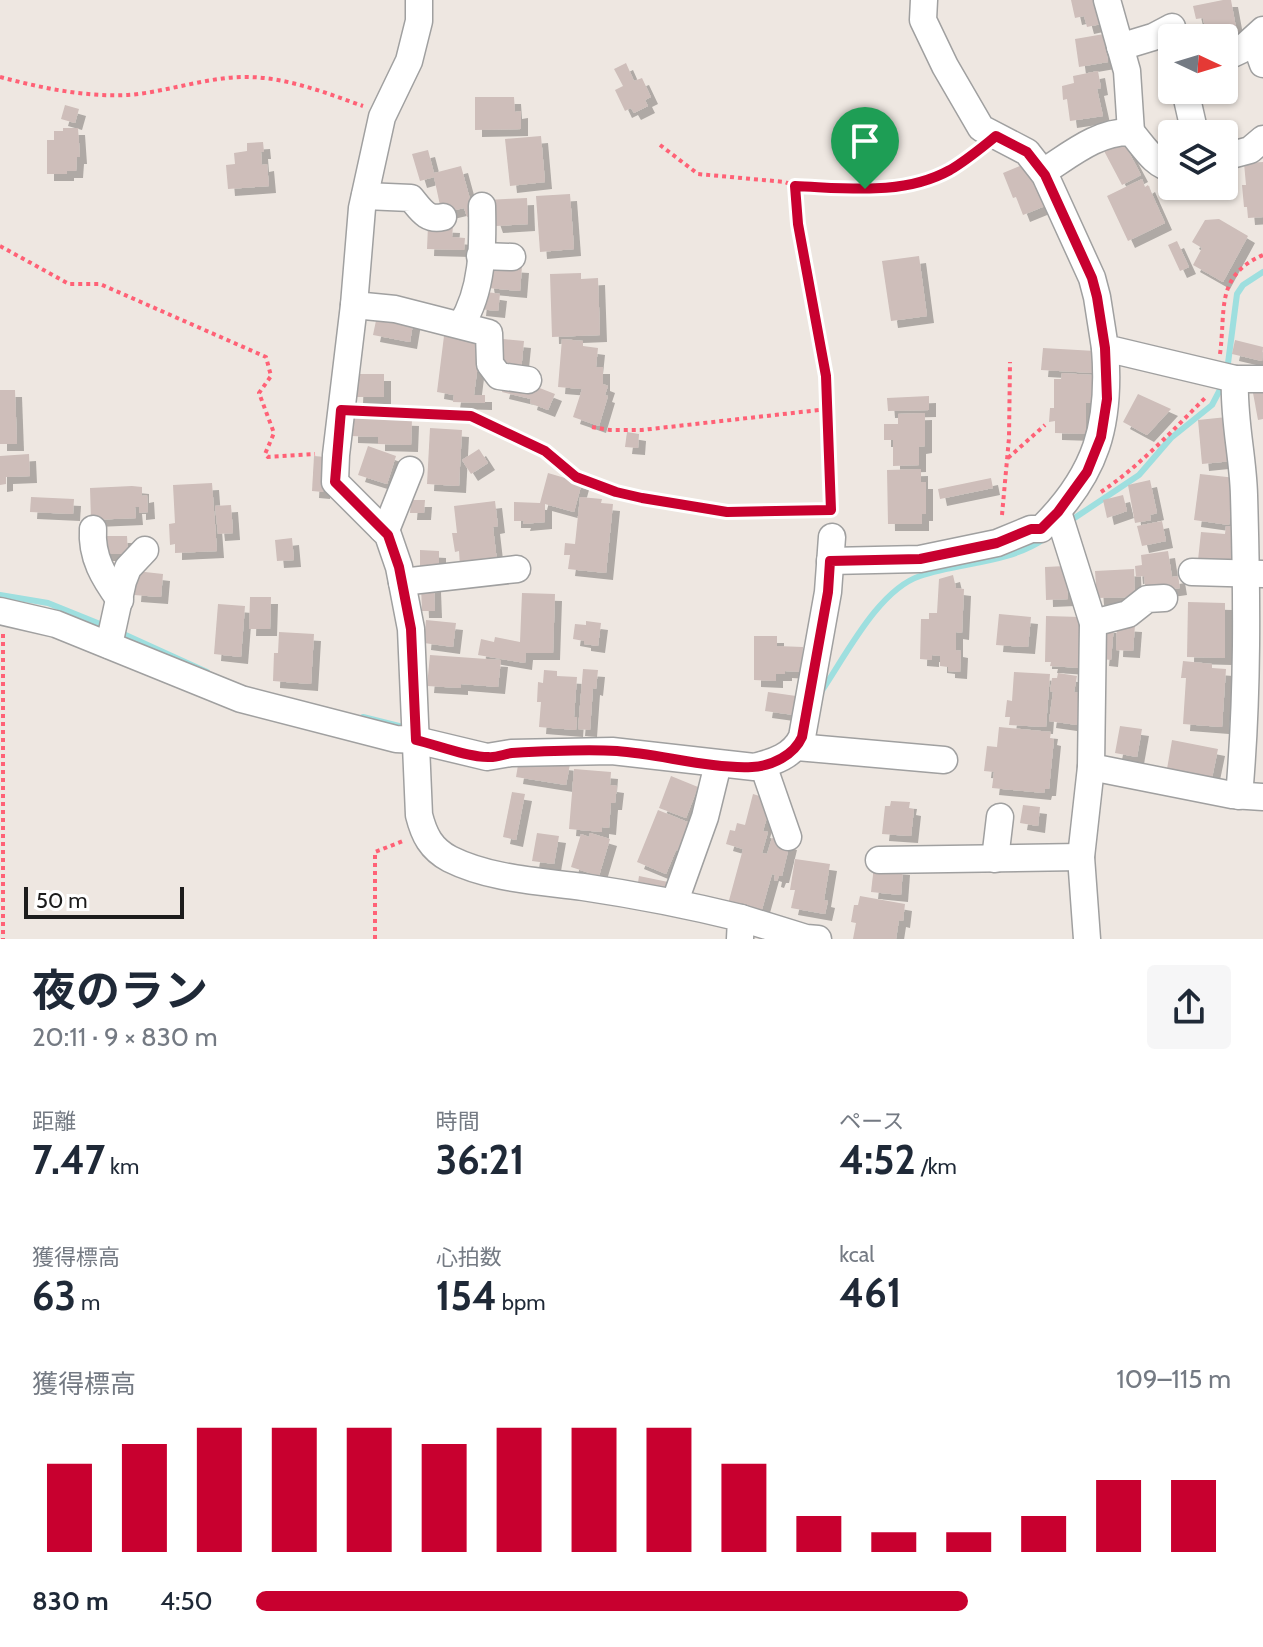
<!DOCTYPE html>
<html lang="ja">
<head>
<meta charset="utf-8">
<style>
  body { margin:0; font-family:Cabin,"Noto Sans JP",sans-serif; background:#f6f6f7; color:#1f2937; height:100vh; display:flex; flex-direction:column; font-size:30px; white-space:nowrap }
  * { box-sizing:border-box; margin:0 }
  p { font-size:26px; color:#747a83 }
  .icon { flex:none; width:44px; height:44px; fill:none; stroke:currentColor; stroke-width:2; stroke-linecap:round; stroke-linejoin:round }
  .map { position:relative; height:939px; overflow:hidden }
  .side { display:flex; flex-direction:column; background:#fff; flex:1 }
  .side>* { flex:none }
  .needle { width:52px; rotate:94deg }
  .tools { position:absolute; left:1158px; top:24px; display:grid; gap:16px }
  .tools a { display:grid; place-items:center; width:80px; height:80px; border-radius:8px; background:#fff; box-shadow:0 2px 6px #0004; font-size:40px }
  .scale { position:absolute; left:24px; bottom:20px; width:160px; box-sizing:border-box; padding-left:8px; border:4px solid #1c1c1c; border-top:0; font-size:22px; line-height:28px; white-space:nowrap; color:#1c1c1c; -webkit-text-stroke:6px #fff; paint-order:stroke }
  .pin { position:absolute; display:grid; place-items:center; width:68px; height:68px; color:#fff; margin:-82px -34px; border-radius:50% 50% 50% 0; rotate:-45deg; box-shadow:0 0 8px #0007 }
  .pin .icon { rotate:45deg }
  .round { display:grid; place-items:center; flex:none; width:84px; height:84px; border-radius:8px; background:#f6f6f7 }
  .headline { display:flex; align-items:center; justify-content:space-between; height:136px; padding:0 32px }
  h1 { font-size:44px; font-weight:700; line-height:60px }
  .metrics { display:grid; grid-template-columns:repeat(3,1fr); gap:12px; height:136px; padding:8px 32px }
  .metrics div { display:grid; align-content:center }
  .metrics b { font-size:40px; font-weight:700 }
  .metrics small { font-size:22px; font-weight:400 }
  .metrics p { font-size:22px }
  .chart { height:224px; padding:16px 32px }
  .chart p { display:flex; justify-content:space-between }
  .chart svg { width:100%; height:144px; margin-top:8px; stroke:#c8002f; stroke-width:6 }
  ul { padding:0 32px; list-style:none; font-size:26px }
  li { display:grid; grid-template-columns:128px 96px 1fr; align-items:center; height:60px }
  li i { height:20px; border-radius:10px; background:#c8002f }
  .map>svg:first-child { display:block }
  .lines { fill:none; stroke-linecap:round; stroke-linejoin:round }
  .stream { stroke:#9edfdf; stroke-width:6 }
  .building { fill:#cebeba; filter:url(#shadow) }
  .minor-casing { stroke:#a0a0a0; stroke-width:29 }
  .path { stroke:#ff6176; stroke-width:4; stroke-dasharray:4 4; stroke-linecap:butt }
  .minor { stroke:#fff; stroke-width:26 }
  .route-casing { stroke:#fff; stroke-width:16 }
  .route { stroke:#c8002f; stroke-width:10 }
</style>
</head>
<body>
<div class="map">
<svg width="1263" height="939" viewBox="0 0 1263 939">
  <defs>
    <filter id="shadow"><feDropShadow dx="7" dy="7" stdDeviation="0" flood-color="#0004"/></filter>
  </defs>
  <rect width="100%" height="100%" fill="#eee7e1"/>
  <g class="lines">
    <g class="stream">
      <polyline points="1227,371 1237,294 1243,285 1263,272"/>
      <polyline points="1073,519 1139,475 1171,438 1212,405 1224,382"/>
      <polyline points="0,595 48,603 105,626"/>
      <polyline points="119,632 207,672"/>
      <path d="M821 692C845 657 878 590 920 576 961 562 1007 564 1044 539"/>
      <polyline points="363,717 407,728"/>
    </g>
  </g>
  <g class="building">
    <polygon points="1071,0 1096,0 1101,24 1087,27 1084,16 1075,18"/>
    <polygon points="1223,0 1231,0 1237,33 1207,38 1203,18 1196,19 1193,6"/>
    <polygon points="1104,34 1108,62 1079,67 1075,39"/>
    <polygon points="626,63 634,81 642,78 651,97 645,100 648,106 634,113 631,108 625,111 615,90 623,86 614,69"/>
    <polygon points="1098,71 1101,88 1097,89 1103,116 1070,121 1067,99 1063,100 1062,86 1074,83 1073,76"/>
    <polygon points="475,97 514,97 515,112 521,111 521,129 475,130"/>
    <polygon points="65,105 79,109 75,123 61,119"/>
    <polygon points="63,128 78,128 80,157 77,157 76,171 67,171 67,174 47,174 47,140 54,140 54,131 63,131"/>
    <polygon points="541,136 545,182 510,186 505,139"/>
    <polygon points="1122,139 1141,175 1122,185 1103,149"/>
    <polygon points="263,142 264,152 261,152 262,165 267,164 269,186 228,189 226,165 235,164 234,153 247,151 247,143"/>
    <polygon points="428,150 434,173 461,166 470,199 474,198 478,214 467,217 464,208 447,212 441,210 434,177 420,181 412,154"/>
    <polygon points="1263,162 1263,217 1248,218 1247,207 1244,207 1242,185 1246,185 1244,163"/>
    <polygon points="1027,163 1045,206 1023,215 1016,197 1013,198 1003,173"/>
    <polygon points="1142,179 1145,187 1148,185 1165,223 1128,241 1107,196"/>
    <polygon points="570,194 574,249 540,252 536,196"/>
    <polygon points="527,198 528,224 496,226 487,200"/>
    <polygon points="1219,219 1248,236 1223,282 1193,265 1202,248 1192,242 1205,220"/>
    <polygon points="428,225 453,226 452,237 465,238 464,250 427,249"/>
    <polygon points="1177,241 1189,267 1180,271 1168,245"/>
    <polygon points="919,256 927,316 891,321 882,261"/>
    <polygon points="484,264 522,266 520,291 488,288"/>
    <polygon points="581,273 581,279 598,278 600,335 552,337 550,274"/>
    <polygon points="481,291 500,294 498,311 479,309"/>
    <polygon points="378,311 414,318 410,342 373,335"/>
    <polygon points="444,336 481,341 474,395 485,395 485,403 453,402 454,395 437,392"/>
    <polygon points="503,339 524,341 521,371 500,369"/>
    <polygon points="562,339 583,341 583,346 598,348 596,367 603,367 603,384 608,386 605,395 608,396 599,426 573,417 582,389 558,387"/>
    <polygon points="1235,340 1263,347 1262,361 1232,354"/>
    <polygon points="1043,348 1095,351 1094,373 1041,370"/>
    <polygon points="1062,373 1092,375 1092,403 1086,403 1086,434 1055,433 1055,421 1049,422 1050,408 1054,408 1054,379 1061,379"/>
    <polygon points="357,374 384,374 384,397 356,397"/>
    <polygon points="505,381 537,387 555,394 548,410 530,403 531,399 502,392"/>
    <polygon points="0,390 15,390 17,444 0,444"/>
    <polygon points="1263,391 1263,419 1258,420 1253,393"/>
    <polygon points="1138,394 1171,409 1147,435 1123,422"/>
    <polygon points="929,396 929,410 888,411 887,398"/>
    <polygon points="925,413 925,446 919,447 919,465 893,466 893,440 884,440 884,424 898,424 898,414"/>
    <polygon points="351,417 412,419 411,445 378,444 378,437 351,436"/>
    <polygon points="1227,417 1232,461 1202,464 1198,420"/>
    <polygon points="430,428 462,430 459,486 427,484"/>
    <polygon points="627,432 639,434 638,448 625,447"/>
    <polygon points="368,446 396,456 387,484 358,475"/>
    <polygon points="479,449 488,463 471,474 462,460"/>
    <polygon points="29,454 30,476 6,477 6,484 0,485 0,456"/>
    <polygon points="314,456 325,457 323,492 312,491"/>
    <polygon points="921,469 921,482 926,482 926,514 922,514 922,524 888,524 887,470"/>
    <polygon points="548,473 582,483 574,512 545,504 545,522 523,524 524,521 514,521 514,502 540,503"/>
    <polygon points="1200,474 1236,478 1229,525 1194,520"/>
    <polygon points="991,478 993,488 940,499 938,489"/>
    <polygon points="1150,480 1157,513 1150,515 1151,520 1135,523 1128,485"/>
    <polygon points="212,483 217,551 175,553 175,544 170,545 169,524 175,523 173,485"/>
    <polygon points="132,486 142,487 142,496 147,495 148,512 139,513 139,507 135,507 136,518 91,520 90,488"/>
    <polygon points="1123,495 1127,511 1107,518 1103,500"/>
    <polygon points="31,497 74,499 73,514 30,512"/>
    <polygon points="580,497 602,499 601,503 613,504 606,573 568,569 570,555 564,555 565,543 575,544"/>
    <polygon points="411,500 425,500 424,513 410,513"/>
    <polygon points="495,501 498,526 493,527 497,561 460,566 459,551 455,552 452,533 457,533 454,506"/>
    <polygon points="231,505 233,533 218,534 215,506"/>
    <polygon points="1162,521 1166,541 1142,546 1137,526"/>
    <polygon points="1226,526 1237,527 1234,563 1198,560 1201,532 1225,534"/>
    <polygon points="101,536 127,536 128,554 101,554"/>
    <polygon points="292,538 294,560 277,561 275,540"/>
    <polygon points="420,550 439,551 439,571 420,571"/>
    <polygon points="1168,551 1172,577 1178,576 1180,588 1146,593 1144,576 1136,577 1135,566 1142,565 1141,555"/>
    <polygon points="1066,566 1068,599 1046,600 1045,567"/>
    <polygon points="1134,569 1135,597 1097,598 1095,571"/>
    <polygon points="136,571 163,574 161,597 134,595"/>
    <polygon points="953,575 956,588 964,589 962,633 956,632 956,650 961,651 960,672 948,671 948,667 940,666 940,656 932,655 932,660 920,659 921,619 929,619 929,613 937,613 939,579"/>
    <polygon points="434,585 435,611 422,611 421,586"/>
    <polygon points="522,593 555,594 553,653 526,653 525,663 478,655 481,639 494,642 495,637 520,642"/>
    <polygon points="250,597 271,597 270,629 249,629"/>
    <polygon points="1188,602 1225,603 1225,658 1187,657"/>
    <polygon points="218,604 245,606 241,657 214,654"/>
    <polygon points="999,614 1031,617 1028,647 996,645"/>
    <polygon points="1046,616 1081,617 1081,668 1050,666 1051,662 1045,662"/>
    <polygon points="426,620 456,623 453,647 424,643"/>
    <polygon points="586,621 601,623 598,646 584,644 584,641 573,639 575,624 586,625"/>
    <polygon points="1117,624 1135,625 1133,651 1116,650"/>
    <polygon points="1105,626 1114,626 1111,660 1102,659"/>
    <polygon points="279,632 314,634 311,684 273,681 274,653 278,653"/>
    <polygon points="754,636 777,636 777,646 803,647 802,672 785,671 785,674 776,674 776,681 754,680"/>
    <polygon points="430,655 501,660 498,687 461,684 461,688 427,686"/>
    <polygon points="1183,661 1212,664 1212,668 1226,669 1222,727 1183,724 1186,678 1181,678"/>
    <polygon points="583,669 598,670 596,689 593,688 590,730 578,729"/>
    <polygon points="544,670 557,671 557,676 577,677 574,717 577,717 576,730 539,727 541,702 537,702 538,682 543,683"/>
    <polygon points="1014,672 1050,674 1046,727 1009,725 1010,717 1005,717 1007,700 1012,701"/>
    <polygon points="1058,673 1077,676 1074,692 1083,693 1077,725 1049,721 1053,692 1050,691 1052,678 1057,678"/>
    <polygon points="768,692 796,696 794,715 765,711"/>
    <polygon points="1120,726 1142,729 1137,757 1115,753"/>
    <polygon points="999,727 1051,732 1050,738 1054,739 1049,789 1045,789 1044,793 992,788 994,772 984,771 987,746 997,747"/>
    <polygon points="1172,740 1218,749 1212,778 1167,769"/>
    <polygon points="519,759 570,764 566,785 516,777"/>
    <polygon points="574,769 611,772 610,785 617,786 615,803 611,803 609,828 602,827 602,832 569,829"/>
    <polygon points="671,776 698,787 686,818 659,808"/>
    <polygon points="512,792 525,794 516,840 503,837"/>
    <polygon points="753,794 772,800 763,831 768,832 762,853 767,854 772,838 790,843 782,876 779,876 777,881 774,880 775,875 772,874 761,913 728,904 743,849 726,844 730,830 735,831 737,823 745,825"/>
    <polygon points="891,801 910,802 909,808 914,809 911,836 882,834 885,806 890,806"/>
    <polygon points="1023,805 1040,807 1038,826 1020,823"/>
    <polygon points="658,810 690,823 682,852 676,850 666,874 637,862"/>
    <polygon points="537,833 559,836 554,864 532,861"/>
    <polygon points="590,833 610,839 599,876 571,867 581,834 589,837"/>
    <polygon points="795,859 830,864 824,900 828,901 825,914 791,908 795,890 790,890"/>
    <polygon points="874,866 903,868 901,895 871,892"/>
    <polygon points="639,876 673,883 672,890 638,883"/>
    <polygon points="860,896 905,904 903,921 899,920 896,939 853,939 856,923 851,922 854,905 858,905"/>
  </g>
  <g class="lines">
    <g class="minor-casing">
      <g id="minor">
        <path d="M419 0V21L409 61 382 117 362 208 354 305 336 455 335 482 388 535 399 567 411 629 419 815C424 835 431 849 450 859 490 879 539 881 583 887 637 895 688 905 741 918L740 939"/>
        <polyline points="924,0 923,20 945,66 981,128 1027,152 1045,175 1092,278 1097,297 1105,348 1235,379 1263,379"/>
        <polyline points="1107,0 1127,71 1131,132"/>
        <polyline points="1254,39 1263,64"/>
        <polyline points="1120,47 1153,37 1172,27"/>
        <polyline points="1224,58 1241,50 1263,30"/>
        <polyline points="1185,90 1195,134"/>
        <polyline points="1224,157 1250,150 1263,139"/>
        <path d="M1043 172C1070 155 1098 131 1131 132 1142 144 1155 167 1172 168"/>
        <path d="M365 196 411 198C421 210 427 221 443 217"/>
        <polyline points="480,256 512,257"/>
        <polyline points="354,305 395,309 489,333 490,364 499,376 528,380"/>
        <path d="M461 325C483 290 483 247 482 206"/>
        <path d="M1235 379C1233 418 1243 456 1244 495 1247 596 1248 695 1239 796"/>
        <polyline points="1058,512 1093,623 1091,767 1081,857 1087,939"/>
        <path d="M93 529C91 557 104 578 120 600"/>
        <polyline points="382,529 388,525 410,470"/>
        <path d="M830 561 920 559 997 543 1031 529H1041C1097 474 1111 424 1105 348"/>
        <polyline points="1192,572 1263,574"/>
        <polyline points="402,582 517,569"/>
        <path d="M0 611 56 624 241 699 396 739 416 740 487 757 511 753 612 751 754 767C774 762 793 756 802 737L828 592 832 537"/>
        <polyline points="1093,623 1128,614 1147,599 1164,598"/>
        <polyline points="109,645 123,581 128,568 145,550"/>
        <polyline points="797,747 944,760"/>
        <polyline points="763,765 788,837"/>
        <polyline points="1091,767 1232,795 1263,797"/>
        <polyline points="995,859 1000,817"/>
        <polyline points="879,860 1081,857"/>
        <polyline points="675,901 705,817 718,764"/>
        <polyline points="741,918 806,938 818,939"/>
      </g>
    </g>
    <g class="path">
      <path d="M0 77C42 88 84 97 128 95 168 92 209 76 249 77 289 78 326 93 363 106"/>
      <path d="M660 145 698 174 785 182 795 186C861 189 920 196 975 152"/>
      <polyline points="795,186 798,224 826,376 831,512"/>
      <polyline points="0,246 69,284 100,284 266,357 271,376 259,393 274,433 265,454 268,457 315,454"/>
      <path d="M1220 354C1226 309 1215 276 1263 255"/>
      <polyline points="364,411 471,416 545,451 576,477 616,492 642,498 727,512 831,510"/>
      <polyline points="592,427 610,430 642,430 828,409"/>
      <polyline points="1008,458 1045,425"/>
      <path d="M1101 492C1141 465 1173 430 1207 396"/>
      <polyline points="1002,515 1009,438 1010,362"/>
      <polyline points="3,634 3,939"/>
      <polyline points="375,939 375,852 403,841"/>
    </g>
    <use href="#minor" class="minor"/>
  </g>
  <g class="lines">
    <g class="route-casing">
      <path id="route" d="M996 136 1027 152 1045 175 1092 278 1097 297 1105 348 1107 399 1101 437 1087 472 1058 512 1041 529H1031L997 543 920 559 830 561 828 592 802 737C794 755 772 766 752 767 710 769 660 754 617 751 583 749 546 751 512 753 504 754 496 758 488 757 467 757 437 745 416 740L411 629 399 567 388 535 335 482 341 410 471 416 545 451 576 477 616 492 642 498 727 512 831 510 826 376 798 224 795 186C847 188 903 196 950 170 967 160 981 148 996 136Z"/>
    </g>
    <use href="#route" class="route"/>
  </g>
</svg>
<div class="tools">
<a><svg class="needle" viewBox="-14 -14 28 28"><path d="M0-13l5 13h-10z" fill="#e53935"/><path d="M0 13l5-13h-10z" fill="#747a83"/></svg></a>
<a><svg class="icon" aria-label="layers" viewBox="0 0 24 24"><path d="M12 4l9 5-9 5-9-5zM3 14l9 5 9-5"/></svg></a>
</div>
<div class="scale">50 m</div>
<div class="pin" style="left:865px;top:189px;background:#1e9e55"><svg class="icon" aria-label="arrive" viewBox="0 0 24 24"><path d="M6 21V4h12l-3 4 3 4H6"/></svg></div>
</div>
<section class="side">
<div class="headline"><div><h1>夜のラン</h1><p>20:11 · 9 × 830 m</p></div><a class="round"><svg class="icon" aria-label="share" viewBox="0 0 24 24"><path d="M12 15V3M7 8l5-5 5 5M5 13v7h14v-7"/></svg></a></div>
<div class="metrics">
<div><p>距離</p><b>7.47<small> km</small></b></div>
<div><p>時間</p><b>36:21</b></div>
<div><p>ペース</p><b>4:52<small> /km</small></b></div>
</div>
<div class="metrics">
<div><p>獲得標高</p><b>63<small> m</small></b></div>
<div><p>心拍数</p><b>154<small> bpm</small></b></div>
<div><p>kcal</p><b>461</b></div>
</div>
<div class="chart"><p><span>獲得標高</span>109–115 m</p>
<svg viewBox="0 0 160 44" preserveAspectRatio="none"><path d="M5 44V17M15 44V11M25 44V6M35 44V6M45 44V6M55 44V11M65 44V6M75 44V6M85 44V6M95 44V17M105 44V33M115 44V38M125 44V38M135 44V33M145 44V22M155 44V22"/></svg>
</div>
<ul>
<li><b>830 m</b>4:50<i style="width:73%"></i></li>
</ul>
</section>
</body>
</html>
